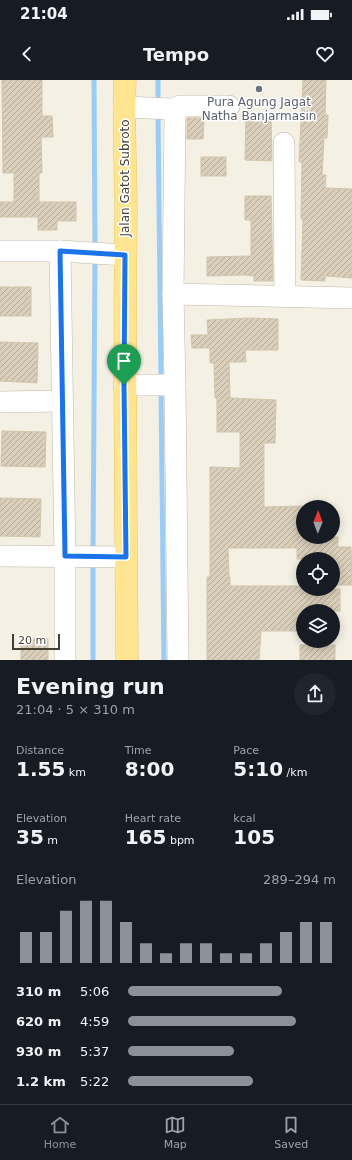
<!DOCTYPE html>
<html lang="en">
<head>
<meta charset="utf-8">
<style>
  body { margin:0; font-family:"DejaVu Sans",sans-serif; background:#20242c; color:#f1f3f6; height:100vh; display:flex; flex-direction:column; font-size:15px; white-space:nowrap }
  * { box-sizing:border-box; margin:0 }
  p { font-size:13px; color:#9ea1a6 }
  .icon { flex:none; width:22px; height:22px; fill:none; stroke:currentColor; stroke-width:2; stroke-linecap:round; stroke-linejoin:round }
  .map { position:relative; height:580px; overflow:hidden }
  .drawer { display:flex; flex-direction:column; background:#171b24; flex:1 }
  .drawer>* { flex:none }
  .needle { width:26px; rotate:1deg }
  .controls { position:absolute; left:296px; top:420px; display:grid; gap:8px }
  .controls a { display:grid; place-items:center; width:44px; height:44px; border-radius:50%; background:#171b24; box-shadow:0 2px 10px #0003; font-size:20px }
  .scale { position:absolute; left:12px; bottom:10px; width:48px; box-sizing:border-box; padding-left:4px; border:2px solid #464033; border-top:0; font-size:11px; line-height:14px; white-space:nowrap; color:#464033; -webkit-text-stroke:3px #fff; paint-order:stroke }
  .pin { position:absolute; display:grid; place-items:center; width:34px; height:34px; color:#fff; margin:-41px -17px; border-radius:50% 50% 50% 0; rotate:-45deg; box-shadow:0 0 4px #0007 }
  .pin .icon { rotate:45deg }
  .round { display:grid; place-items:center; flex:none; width:42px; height:42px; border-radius:21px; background:#20242c }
  .overview { display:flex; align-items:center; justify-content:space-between; height:68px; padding:0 16px }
  h1 { font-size:22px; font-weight:700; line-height:30px }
  .metrics { display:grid; grid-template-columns:repeat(3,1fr); gap:6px; height:68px; padding:4px 16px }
  .metrics div { display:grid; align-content:center }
  .metrics b { font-size:20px; font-weight:700 }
  .metrics small { font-size:11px; font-weight:400 }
  .metrics p { font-size:11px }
  .chart { height:112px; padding:8px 16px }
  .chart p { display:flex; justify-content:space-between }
  .chart svg { width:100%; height:72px; margin-top:4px; stroke:#8c9099; stroke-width:6 }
  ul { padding:0 16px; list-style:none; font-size:13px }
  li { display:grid; grid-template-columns:64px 48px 1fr; align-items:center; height:30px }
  li i { height:10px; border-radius:5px; background:#8c9099 }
  .status { display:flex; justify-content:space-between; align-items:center; height:28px; padding:0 20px; background:#171b24; direction:ltr }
  .status svg { height:11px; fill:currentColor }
  header { display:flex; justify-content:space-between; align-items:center; height:52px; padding:0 16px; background:#171b24; font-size:18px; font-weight:700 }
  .tabs { display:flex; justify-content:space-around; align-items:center; height:56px; border-top:1px solid #363941; background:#171b24; font-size:11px; color:#9ea1a6 }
  .tabs a { display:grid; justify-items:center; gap:2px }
  .tabs .current { color:#8c9099 }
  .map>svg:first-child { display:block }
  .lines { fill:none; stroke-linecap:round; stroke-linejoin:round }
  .stream { stroke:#9accf6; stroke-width:5 }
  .building { fill:url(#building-hatch); stroke:#d1c4ab }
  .minor-casing { stroke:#c0b8a6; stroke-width:22 }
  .major-casing { stroke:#edc758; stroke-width:23 }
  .minor { stroke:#fff; stroke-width:21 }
  .major { stroke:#ffe592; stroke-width:22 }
  .route-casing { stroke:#fff; stroke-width:8 }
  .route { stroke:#1a73e8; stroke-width:5 }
  .worship-dot { fill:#6b7280; stroke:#fff; stroke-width:1.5 }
  .labels { text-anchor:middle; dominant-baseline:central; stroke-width:3; stroke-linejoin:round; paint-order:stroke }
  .worship-label { font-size:12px; fill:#5b616d; stroke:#fff }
  .street-label { font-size:12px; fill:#464033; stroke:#fff }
</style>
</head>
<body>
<div class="status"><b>21:04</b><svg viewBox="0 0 49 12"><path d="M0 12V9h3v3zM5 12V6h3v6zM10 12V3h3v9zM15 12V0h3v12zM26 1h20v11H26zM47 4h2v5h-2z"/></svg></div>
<header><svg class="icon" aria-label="back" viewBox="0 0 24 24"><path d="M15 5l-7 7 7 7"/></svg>Tempo<svg class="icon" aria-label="heart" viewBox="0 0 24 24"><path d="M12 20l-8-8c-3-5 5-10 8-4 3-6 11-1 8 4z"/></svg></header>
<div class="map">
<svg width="352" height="580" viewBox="0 0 352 580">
  <defs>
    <pattern id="building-hatch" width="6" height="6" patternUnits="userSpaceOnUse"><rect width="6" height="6" fill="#d9cfbb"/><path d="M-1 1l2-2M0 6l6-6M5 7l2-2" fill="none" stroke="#b2a999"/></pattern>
  </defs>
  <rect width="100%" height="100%" fill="#f4f0e4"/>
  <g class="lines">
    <g class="stream">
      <polyline points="94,0 95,169"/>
      <polyline points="158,0 158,23"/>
      <polyline points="158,33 161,301"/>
      <polyline points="161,309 164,580"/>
      <polyline points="93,473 95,177"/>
      <polyline points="93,580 93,481"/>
    </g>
  </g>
  <g class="building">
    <polygon points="2,0 42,0 42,36 52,36 53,57 41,57 42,93 39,93 39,122 76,122 76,141 57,141 57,150 38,150 38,137 0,137 0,122 14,122 14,93 3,93"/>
    <polygon points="303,0 326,0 325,35 328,35 327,58 324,58 322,95 326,95 325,108 352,109 352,198 325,196 325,201 301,200 303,139 301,139 302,82 299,82"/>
    <polygon points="246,35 271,36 272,81 245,80"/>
    <polygon points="187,38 204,38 203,59 187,59"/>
    <rect x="201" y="77" width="25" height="19"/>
    <polygon points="245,116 271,116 273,201 254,201 254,196 245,195 207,196 207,177 251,176 251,140 245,140"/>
    <rect x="0" y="207" width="31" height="29"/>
    <polygon points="249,238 278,239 278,270 245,270 246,282 229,282 230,318 276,320 275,363 264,363 264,427 303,426 303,457 338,457 338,467 351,467 352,505 333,505 333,479 297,479 297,468 228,468 229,497 230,497 230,506 303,506 303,509 340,509 340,531 303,531 303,551 261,551 259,580 207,580 207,497 210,497 210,387 240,388 240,352 217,352 217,318 215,318 214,283 210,283 210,268 192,268 191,255 208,255 207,240"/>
    <polygon points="0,262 38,263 37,303 0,301"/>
    <polygon points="2,351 46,352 45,387 1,386"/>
    <polygon points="0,418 41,419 40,457 0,456"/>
    <rect x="21" y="559" width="27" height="21"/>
    <rect x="300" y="565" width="35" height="15"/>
  </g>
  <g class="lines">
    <g class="minor-casing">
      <g id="minor">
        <polyline points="124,27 171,29 175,34 173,214"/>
        <polyline points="172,30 180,26 229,26"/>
        <polyline points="284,63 285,216"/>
        <polyline points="0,171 60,171 125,175"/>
        <polyline points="60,171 65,476 65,580"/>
        <polyline points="124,305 175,305 178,580"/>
        <polyline points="175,305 173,214 352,218"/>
        <polyline points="0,322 62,321"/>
        <polyline points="0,476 126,477"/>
      </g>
    </g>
    <g class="major-casing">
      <path id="major" d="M125 0C123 44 126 89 126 133 124 282 126 431 127 580"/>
    </g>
    <use href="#minor" class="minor"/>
    <use href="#major" class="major"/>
  </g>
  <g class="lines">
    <g class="route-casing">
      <polygon id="route" points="60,171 125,175 124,305 126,477 65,476"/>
    </g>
    <use href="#route" class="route"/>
  </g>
  <circle class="worship-dot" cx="259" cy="9" r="4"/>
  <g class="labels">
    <g class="worship-label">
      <text x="259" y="22">Pura Agung Jagat<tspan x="259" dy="14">Natha Banjarmasin</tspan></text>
    </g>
    <g class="street-label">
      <text transform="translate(125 98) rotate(-90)">Jalan Gatot Subroto</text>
    </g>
  </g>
</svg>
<div class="controls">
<a><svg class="needle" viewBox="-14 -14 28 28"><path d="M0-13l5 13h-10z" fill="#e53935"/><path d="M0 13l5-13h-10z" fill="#9ea1a6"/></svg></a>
<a><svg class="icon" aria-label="locate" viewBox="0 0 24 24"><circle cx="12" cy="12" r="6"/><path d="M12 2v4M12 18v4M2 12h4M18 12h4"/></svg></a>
<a><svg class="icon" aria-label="layers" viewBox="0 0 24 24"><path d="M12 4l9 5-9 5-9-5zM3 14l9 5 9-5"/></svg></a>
</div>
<div class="scale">20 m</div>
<div class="pin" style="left:124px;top:305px;background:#1e9e55"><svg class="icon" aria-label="arrive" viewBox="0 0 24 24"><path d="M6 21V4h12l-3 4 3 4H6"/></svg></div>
</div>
<section class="drawer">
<div class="overview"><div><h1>Evening run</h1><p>21:04 · 5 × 310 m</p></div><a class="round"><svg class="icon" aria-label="share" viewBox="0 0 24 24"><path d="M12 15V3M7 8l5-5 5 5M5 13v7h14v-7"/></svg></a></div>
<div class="metrics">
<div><p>Distance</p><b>1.55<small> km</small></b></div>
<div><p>Time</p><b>8:00</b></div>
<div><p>Pace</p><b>5:10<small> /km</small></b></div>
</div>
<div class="metrics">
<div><p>Elevation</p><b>35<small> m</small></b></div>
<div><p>Heart rate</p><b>165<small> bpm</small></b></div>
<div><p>kcal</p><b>105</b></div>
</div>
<div class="chart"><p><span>Elevation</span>289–294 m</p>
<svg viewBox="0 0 160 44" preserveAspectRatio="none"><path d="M5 44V25M15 44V25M25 44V12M35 44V6M45 44V6M55 44V19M65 44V32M75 44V38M85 44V32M95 44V32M105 44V38M115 44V38M125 44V32M135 44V25M145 44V19M155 44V19"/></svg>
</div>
<ul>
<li><b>310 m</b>5:06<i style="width:74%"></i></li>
<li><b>620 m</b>4:59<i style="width:81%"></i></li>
<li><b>930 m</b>5:37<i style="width:51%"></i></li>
<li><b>1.2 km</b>5:22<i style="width:60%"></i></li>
</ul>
</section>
<nav class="tabs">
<a class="current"><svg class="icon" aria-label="home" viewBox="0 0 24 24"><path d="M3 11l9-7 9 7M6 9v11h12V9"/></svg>Home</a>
<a><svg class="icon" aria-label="map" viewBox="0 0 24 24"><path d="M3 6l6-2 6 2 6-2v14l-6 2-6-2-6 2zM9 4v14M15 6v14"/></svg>Map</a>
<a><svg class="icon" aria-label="saved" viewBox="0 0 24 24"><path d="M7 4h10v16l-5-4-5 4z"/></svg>Saved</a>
</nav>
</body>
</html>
